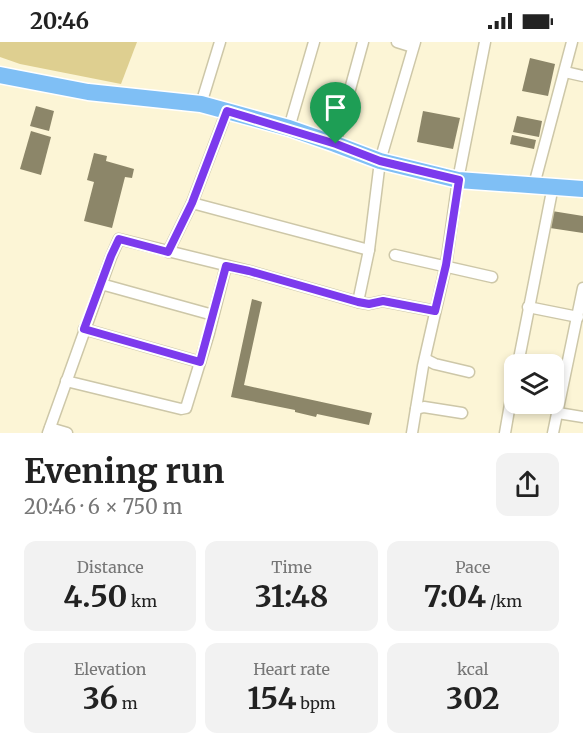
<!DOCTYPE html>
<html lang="en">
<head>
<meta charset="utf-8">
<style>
  body { margin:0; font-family:Merriweather,serif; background:#f2f2f2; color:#222; height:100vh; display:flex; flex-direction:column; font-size:22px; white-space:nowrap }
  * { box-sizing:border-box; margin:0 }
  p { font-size:20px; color:#767676 }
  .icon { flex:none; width:33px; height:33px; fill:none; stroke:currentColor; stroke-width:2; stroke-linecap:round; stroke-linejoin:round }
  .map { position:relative; height:391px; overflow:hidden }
  .details { display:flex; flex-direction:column; background:#fff; flex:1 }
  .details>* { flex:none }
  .tools { position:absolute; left:504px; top:312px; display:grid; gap:12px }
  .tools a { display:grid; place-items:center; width:60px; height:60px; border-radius:12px; background:#fff; box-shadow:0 3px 9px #0003; font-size:30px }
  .pin { position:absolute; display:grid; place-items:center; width:51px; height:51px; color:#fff; margin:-62px -26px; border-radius:50% 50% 50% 0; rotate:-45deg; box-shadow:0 0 6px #0007 }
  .pin .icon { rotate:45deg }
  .round { display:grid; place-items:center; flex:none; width:63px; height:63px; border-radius:12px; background:#f2f2f2 }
  .headline { display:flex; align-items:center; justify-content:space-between; height:102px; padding:0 24px }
  h1 { font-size:33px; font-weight:700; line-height:45px }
  .figures { display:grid; grid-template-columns:repeat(3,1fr); gap:9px; height:102px; padding:6px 24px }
  .figures div { display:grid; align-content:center; border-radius:12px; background:#f2f2f2; text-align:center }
  .figures b { font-size:30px; font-weight:700 }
  .figures small { font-size:16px; font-weight:400 }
  .figures p { font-size:16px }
  .status { display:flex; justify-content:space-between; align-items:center; height:42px; padding:0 30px; background:#fff; direction:ltr }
  .status svg { height:16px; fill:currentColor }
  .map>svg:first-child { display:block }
  .green { fill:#decf90 }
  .building { fill:#8c8669 }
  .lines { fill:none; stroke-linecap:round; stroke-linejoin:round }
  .street-casing { stroke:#cdc7a8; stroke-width:13 }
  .primary-casing { stroke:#fff; stroke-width:19 }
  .street { stroke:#fff; stroke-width:10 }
  .primary { stroke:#7fbff5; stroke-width:16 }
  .route-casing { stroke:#fff; stroke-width:12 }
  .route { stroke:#7c3aed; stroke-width:8 }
</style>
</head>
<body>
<div class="status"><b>20:46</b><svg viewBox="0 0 49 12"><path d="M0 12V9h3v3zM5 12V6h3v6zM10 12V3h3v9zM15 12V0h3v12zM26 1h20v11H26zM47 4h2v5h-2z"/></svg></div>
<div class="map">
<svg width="583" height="391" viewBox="0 0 583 391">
  <rect width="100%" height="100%" fill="#fcf5d6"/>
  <polygon class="green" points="0,0 137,0 121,42 20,22 0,15"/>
  <g class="building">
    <polygon points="530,16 555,22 548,54 522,49"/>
    <polygon points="36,64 54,69 49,89 30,84"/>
    <polygon points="423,69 460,76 453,107 417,100"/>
    <polygon points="517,74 542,79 539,95 513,90"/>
    <polygon points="31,89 51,95 41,133 20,127"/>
    <polygon points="512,93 536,98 534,107 510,102"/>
    <polygon points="94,111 107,114 106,119 134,127 132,136 125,135 112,186 84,179 94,140 87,138"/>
    <polygon points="552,169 583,174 583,191 550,186"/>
    <polygon points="252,257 262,260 244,343 372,371 369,383 317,372 316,375 295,370 295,368 231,355"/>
  </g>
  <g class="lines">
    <g class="street-casing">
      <g id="street">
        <polyline points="397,0 413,5"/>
        <polyline points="565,30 583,34"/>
        <polyline points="201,62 220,0"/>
        <polyline points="289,86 314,0"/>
        <polyline points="335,102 363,0"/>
        <polyline points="534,143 572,0"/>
        <polyline points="192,161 369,208"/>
        <polyline points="168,210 192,161 227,69"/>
        <polyline points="395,213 492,235"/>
        <polyline points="101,242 213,273"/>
        <polyline points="358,260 369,208 380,119 415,0"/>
        <polyline points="528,265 578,275"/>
        <polyline points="84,287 200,320"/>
        <polyline points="425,317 435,322 469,330"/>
        <polyline points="518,322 553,144"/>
        <polyline points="66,339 181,367 186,366 209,291 226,224"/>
        <polyline points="416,367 424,365 462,371"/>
        <polyline points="558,371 583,375"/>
        <polyline points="50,386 67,391"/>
        <polyline points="48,391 111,215 119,197 249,229 358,260 369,262 383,259 435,269"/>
        <polyline points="412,391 423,324 446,223 458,138 485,0"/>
        <polyline points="505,391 514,339"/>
        <polyline points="553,391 583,246"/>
      </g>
    </g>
    <g class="primary-casing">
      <polyline id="primary" points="0,33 88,50 201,62 289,86 335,102 380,119 458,138 583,147"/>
    </g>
    <use href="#street" class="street"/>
    <use href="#primary" class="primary"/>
  </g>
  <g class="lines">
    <g class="route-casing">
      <polygon id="route" points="227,69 336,102 380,119 459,138 446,223 435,269 383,259 369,262 358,260 249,229 226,224 200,320 84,287 111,214 119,197 168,210 192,161"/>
    </g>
    <use href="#route" class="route"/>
  </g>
</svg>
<div class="tools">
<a><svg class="icon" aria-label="layers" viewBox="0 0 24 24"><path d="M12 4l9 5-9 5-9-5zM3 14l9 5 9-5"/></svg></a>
</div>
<div class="pin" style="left:336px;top:102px;background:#1e9e55"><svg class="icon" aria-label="arrive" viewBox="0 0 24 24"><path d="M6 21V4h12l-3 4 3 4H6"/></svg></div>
</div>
<section class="details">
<div class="headline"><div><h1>Evening run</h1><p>20:46 · 6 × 750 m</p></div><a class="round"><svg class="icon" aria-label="share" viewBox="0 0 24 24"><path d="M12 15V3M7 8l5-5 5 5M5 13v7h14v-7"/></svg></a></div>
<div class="figures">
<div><p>Distance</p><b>4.50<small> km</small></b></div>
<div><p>Time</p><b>31:48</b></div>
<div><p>Pace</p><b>7:04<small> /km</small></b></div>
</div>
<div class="figures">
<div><p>Elevation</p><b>36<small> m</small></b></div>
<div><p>Heart rate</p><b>154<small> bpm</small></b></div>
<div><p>kcal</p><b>302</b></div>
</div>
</section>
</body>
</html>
